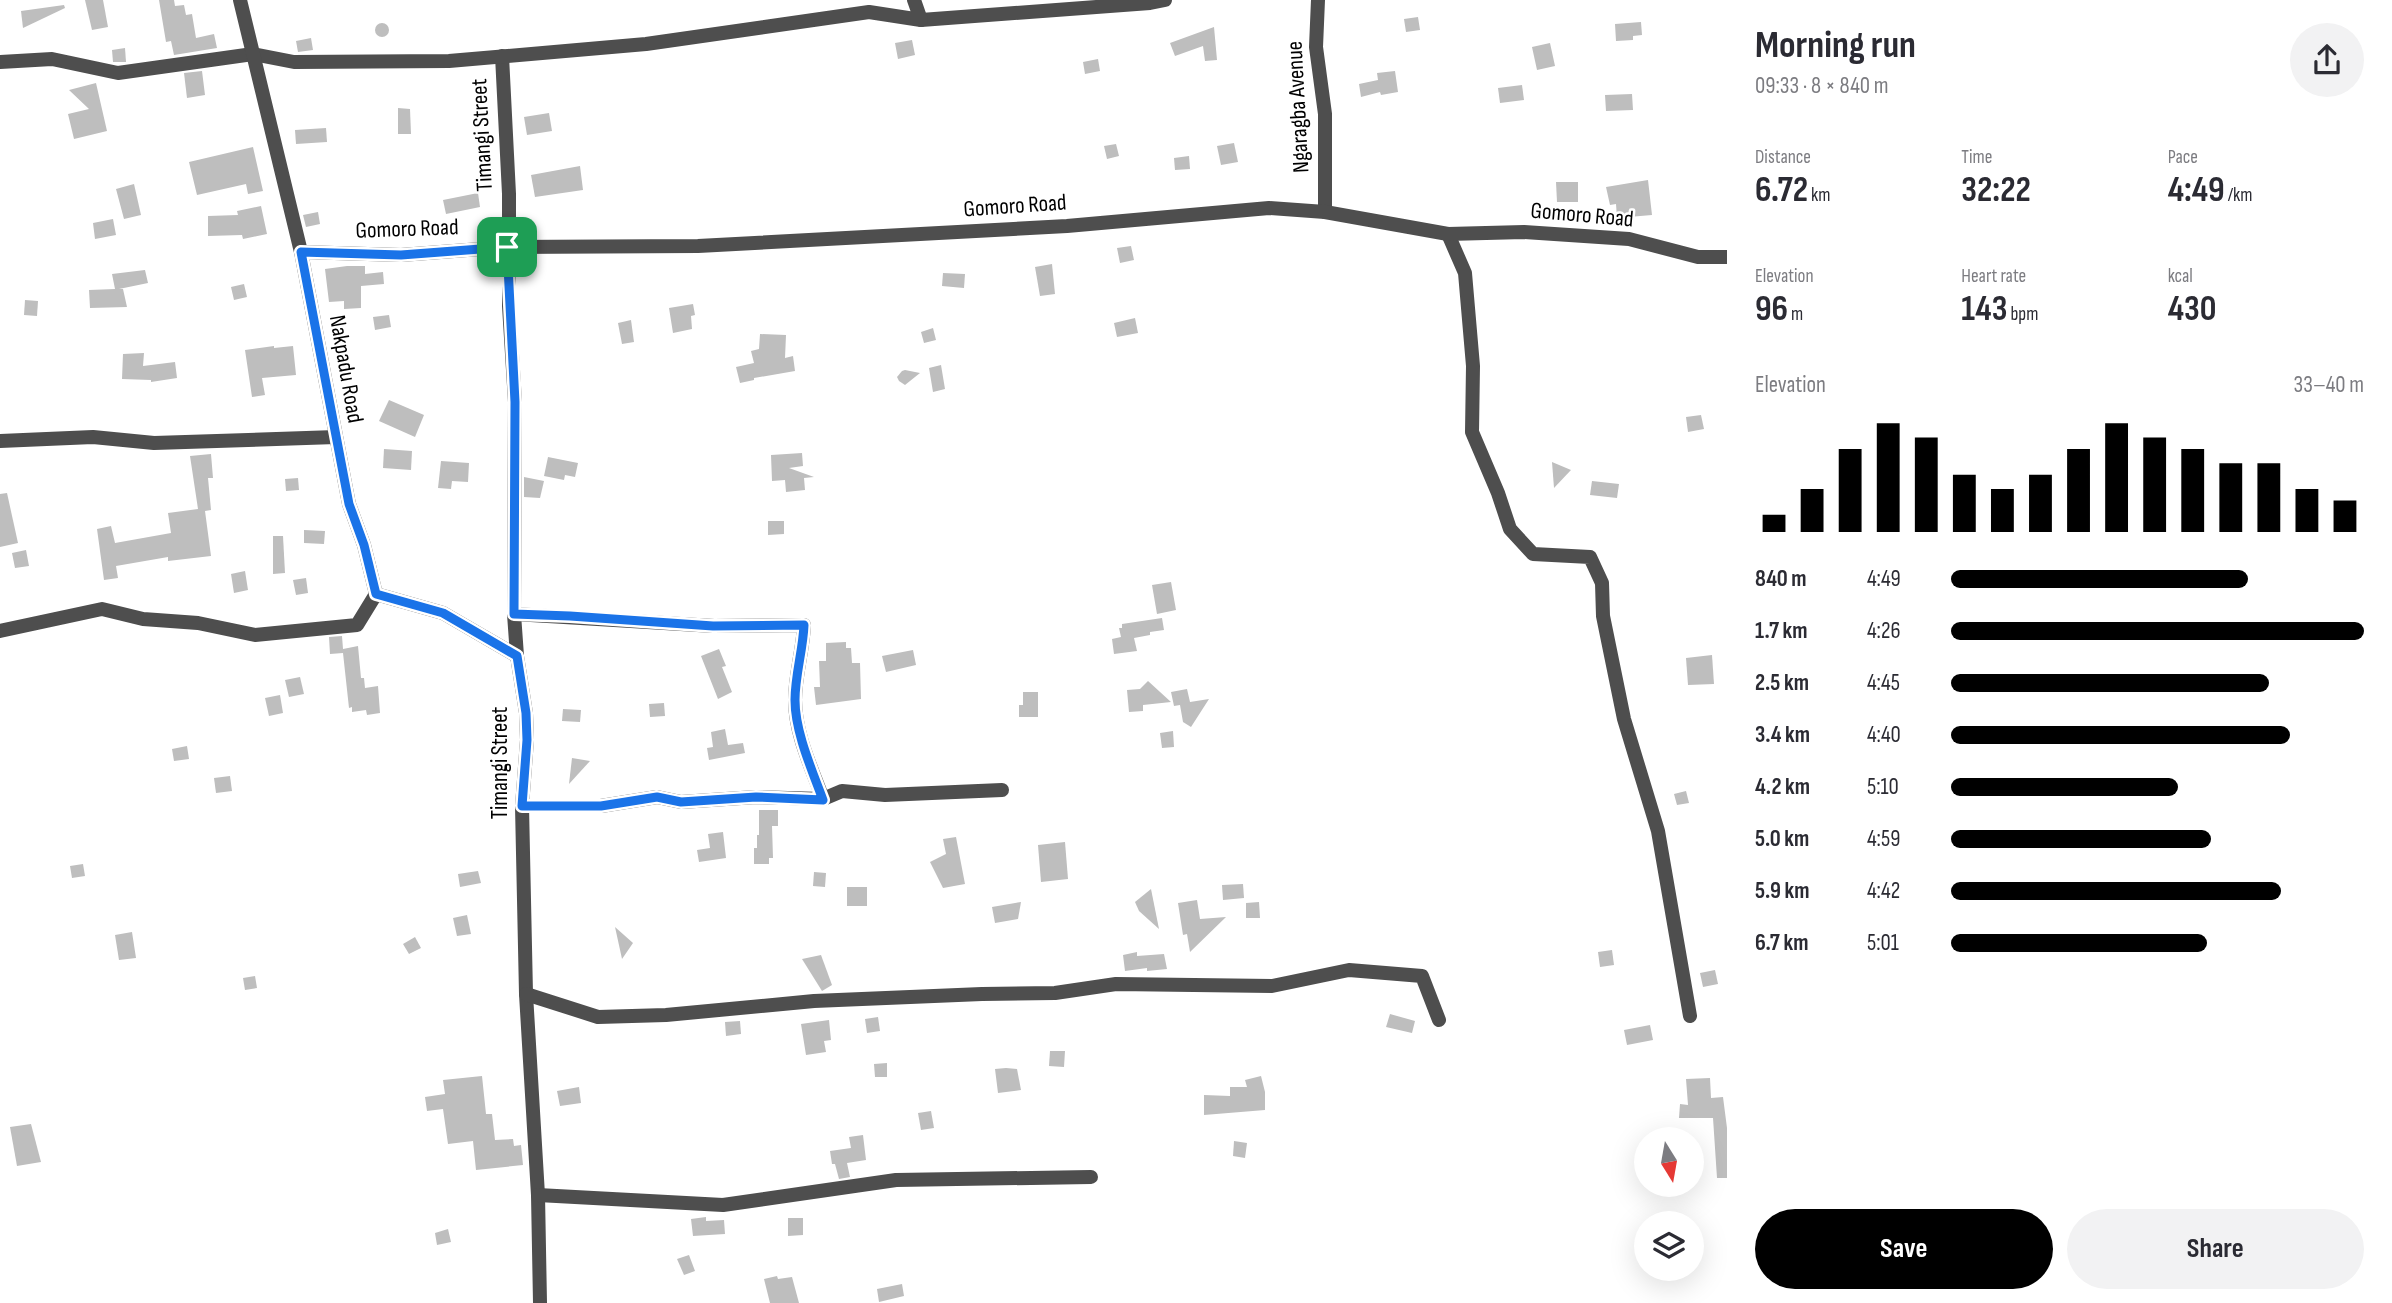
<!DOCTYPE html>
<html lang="en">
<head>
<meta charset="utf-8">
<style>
  body { margin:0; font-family:"Sofia Sans Condensed",sans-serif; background:#f2f2f3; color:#2b2b33; height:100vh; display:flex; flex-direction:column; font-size:26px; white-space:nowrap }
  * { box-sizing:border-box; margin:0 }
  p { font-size:23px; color:#7c7c81 }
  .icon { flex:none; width:38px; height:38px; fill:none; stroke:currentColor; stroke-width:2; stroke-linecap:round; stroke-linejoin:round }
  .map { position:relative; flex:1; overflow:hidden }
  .panel { display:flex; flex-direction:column; background:#fff; width:665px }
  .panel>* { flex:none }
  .needle { width:46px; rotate:169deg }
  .controls { position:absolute; left:1634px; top:1127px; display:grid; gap:14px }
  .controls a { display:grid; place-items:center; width:70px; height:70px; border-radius:50%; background:#fff; box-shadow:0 7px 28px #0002; font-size:35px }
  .pin { position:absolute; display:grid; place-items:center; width:60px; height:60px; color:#fff; margin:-30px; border-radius:14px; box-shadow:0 4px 10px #0006 }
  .round { display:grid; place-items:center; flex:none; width:74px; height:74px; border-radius:37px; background:#f2f2f3 }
  .head { display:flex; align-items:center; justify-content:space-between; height:119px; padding:0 28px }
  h1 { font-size:38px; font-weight:700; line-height:52px }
  .stats { display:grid; grid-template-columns:repeat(3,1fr); gap:10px; height:119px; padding:7px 28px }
  .stats div { display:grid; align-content:center }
  .stats b { font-size:35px; font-weight:700 }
  .stats small { font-size:19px; font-weight:400 }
  .stats p { font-size:19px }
  .chart { height:196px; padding:14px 28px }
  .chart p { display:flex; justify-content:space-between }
  .chart svg { width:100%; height:126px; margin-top:7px; stroke:#000; stroke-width:6 }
  .cta { display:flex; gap:14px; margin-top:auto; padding:14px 28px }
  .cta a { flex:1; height:80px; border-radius:42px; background:#000; color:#fff; font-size:28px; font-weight:700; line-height:80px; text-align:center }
  .cta a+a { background:#f2f2f3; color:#2b2b33 }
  ul { padding:0 28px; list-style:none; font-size:23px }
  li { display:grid; grid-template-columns:112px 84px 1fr; align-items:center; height:52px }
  li i { height:18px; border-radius:9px; background:#000 }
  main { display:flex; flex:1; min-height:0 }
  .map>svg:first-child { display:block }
  .building { fill:#bebebe }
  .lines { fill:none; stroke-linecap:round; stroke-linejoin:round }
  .minor { stroke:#4e4e4e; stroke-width:14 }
  .tertiary { stroke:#4e4e4e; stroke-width:14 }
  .route-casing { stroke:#fff; stroke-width:14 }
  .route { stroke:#1a73e8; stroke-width:9 }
  .labels { text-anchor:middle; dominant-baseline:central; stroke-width:5; stroke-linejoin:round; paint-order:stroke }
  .street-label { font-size:23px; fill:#000; stroke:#fff }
</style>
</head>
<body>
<main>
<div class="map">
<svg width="1727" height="1303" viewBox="0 0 1727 1303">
  <rect width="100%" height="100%" fill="#fff"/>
  <g class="building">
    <polygon points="85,0 103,0 108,27 92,30"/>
    <polygon points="159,0 174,0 175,6 184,5 186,15 192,14 196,38 214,34 217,48 174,55 171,41 166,42"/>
    <polygon points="64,5 65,8 23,28 21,11"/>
    <polygon points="1418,17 1420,30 1406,32 1404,19"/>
    <polygon points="1641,22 1642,35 1633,36 1633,40 1616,41 1615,24"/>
    <circle cx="382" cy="30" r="7"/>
    <polygon points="1214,27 1217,60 1205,61 1203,46 1175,56 1170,43"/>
    <polygon points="311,38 313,50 298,52 296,41"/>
    <polygon points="912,40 915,55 898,59 895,43"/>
    <polygon points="1550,43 1555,66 1537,70 1532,47"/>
    <polygon points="125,48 126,62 113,62 112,50"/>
    <polygon points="1098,59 1100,71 1085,74 1083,62"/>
    <polygon points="202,71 205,95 187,98 184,73"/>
    <polygon points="1395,71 1398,92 1381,95 1380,92 1361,97 1359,84 1378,80 1377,73"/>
    <polygon points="96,83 107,131 74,139 68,114 89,109 69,90"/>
    <polygon points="1522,85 1524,100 1500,103 1498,88"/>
    <polygon points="1632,94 1633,110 1606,111 1605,95"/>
    <polygon points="398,108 410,109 411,134 398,134"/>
    <polygon points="549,113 552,131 527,135 524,117"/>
    <polygon points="326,128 327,142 296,144 295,130"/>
    <polygon points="1234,143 1238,162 1221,165 1217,146"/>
    <polygon points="1116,144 1119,156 1107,159 1104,146"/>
    <polygon points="253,147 263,191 248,194 246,184 197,195 189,162"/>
    <polygon points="1189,156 1190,169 1175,170 1174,158"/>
    <polygon points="580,166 583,190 535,197 531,175"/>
    <polygon points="1648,180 1652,215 1617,218 1616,204 1610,205 1606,187"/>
    <polygon points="1556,182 1578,182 1578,202 1557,202"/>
    <polygon points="134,184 141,215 124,219 116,189"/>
    <polygon points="478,193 480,207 446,214 443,200"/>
    <polygon points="261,206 267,234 243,239 242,235 208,236 208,216 238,215 237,211"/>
    <polygon points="318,212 320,224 306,227 303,215"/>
    <polygon points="113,219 116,235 95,239 93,223"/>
    <polygon points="1131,246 1134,260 1120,263 1117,248"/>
    <polygon points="1052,264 1055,294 1040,296 1035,267"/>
    <polygon points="347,266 365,266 365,274 383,272 384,284 361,286 361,308 344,309 344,301 329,302 325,269"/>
    <polygon points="145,270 148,283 119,289 123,289 127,307 90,308 89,290 115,289 112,274"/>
    <polygon points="943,273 965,274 964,288 942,286"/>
    <polygon points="244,284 247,297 234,300 231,287"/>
    <polygon points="25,300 38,301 37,316 24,315"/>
    <polygon points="693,304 695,315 691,316 692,329 673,333 669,308"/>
    <polygon points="389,315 391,327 375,330 373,317"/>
    <polygon points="1135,318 1138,333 1117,337 1114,323"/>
    <polygon points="631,320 634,342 622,344 618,323"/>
    <polygon points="933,328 936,340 924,343 921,332"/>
    <polygon points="760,334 786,335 785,358 793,356 795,371 754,378 754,380 740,383 736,367 754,363 751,351 759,349"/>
    <polygon points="274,346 274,348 293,346 296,375 262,378 265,395 252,397 245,350"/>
    <polygon points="144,353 143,366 175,362 177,378 151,382 151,380 122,379 123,354"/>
    <polygon points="941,365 945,389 933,392 929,368"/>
    <polygon points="905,370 920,373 905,385 899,381 897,377 902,371"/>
    <polygon points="389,400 424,415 415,437 379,421"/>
    <polygon points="1701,415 1704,429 1688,432 1686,417"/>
    <polygon points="384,449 412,451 411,470 383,468"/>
    <polygon points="802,453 803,466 789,468 814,477 804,478 805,490 786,492 785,480 772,481 771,455"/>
    <polygon points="211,454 213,478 208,478 211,510 205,511 211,556 168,561 168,557 116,566 118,578 104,580 97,529 111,526 115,543 171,533 168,513 198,509 190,456"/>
    <polygon points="548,457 578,463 575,477 565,475 564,480 544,476"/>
    <polygon points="441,461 469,463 468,482 452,481 451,489 438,488"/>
    <polygon points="1552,462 1571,470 1554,488"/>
    <polygon points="524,477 544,481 540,498 524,497"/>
    <polygon points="298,478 299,490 286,491 285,479"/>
    <polygon points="1592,481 1619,484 1617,498 1590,495"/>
    <polygon points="7,493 18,543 0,547 0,494"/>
    <polygon points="768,521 784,521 784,534 768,535"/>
    <polygon points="304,530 325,531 324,544 304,543"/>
    <polygon points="273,536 283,536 285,573 273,574"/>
    <polygon points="26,550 29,566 15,568 12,553"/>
    <polygon points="245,571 248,590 234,593 231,574"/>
    <polygon points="306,578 308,593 296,595 293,580"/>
    <polygon points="1171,582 1176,610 1157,614 1152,585"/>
    <polygon points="1162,618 1164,630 1150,632 1150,635 1134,638 1137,651 1114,654 1112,639 1121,637 1119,628 1122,628 1122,624"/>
    <polygon points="342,636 343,649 358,646 361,678 364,678 365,688 378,686 380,713 367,715 366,710 352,712 352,707 349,708 343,653 330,654 329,637"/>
    <polygon points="846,642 846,648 851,648 852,663 860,663 861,699 816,705 814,687 820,687 819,661 826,661 826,643"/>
    <polygon points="719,649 726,666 722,667 732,692 718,699 701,656"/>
    <polygon points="913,650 916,665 886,672 882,656"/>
    <polygon points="1712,655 1714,684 1688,685 1686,658"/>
    <polygon points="300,677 304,694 289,697 285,680"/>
    <polygon points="1148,681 1171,702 1143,705 1143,711 1129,712 1127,690 1140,689"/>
    <polygon points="1187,689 1190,702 1209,699 1191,727 1183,722 1180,705 1174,706 1171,692"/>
    <polygon points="1023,692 1038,692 1038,717 1019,717 1019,705 1023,705"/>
    <polygon points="280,695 283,713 269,716 265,698"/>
    <polygon points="664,703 665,716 650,717 649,704"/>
    <polygon points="563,709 581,710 580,722 562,721"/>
    <polygon points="725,729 728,745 743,743 745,753 709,760 707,748 713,747 711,732"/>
    <polygon points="1173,731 1174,747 1162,748 1160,733"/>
    <polygon points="187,746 189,759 174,761 172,749"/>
    <polygon points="572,758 590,761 569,784"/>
    <polygon points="230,776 232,791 216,793 214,778"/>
    <polygon points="1686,791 1689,803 1677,805 1674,794"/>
    <polygon points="759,810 778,810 778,826 772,826 773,858 769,858 769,864 754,864 754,848 757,848 757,835 759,835"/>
    <polygon points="723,832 726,858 699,862 697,850 710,848 708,834"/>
    <polygon points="956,837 965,884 943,888 930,862 946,854 943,839"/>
    <polygon points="1065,842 1068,879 1041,882 1038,845"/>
    <polygon points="83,864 85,876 72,878 70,866"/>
    <polygon points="478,871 481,883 460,887 458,874"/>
    <polygon points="814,872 826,873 825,887 813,886"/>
    <polygon points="1243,884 1244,898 1223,900 1222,885"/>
    <rect x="847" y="887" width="20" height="19"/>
    <polygon points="1151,889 1159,929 1139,911 1135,902"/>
    <polygon points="1197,900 1200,919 1226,917 1190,952 1187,934 1183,935 1178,903"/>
    <polygon points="1021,902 1018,919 995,923 992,907"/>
    <polygon points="1259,902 1260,918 1246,918 1246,903"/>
    <polygon points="467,915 471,934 457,936 453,918"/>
    <polygon points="615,927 633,943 622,959"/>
    <polygon points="132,932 136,958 119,960 115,935"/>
    <polygon points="415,937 421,948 409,954 403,944"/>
    <polygon points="1612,950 1614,965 1600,967 1598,952"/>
    <polygon points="1137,952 1137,956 1164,954 1167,969 1147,971 1147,968 1125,971 1123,955"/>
    <polygon points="821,955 832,985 822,991 802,959"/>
    <polygon points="1715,970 1718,984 1703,987 1700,973"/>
    <polygon points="255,976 257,988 245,990 243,978"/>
    <polygon points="1390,1014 1415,1021 1412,1033 1386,1027"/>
    <polygon points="878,1017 880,1031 867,1033 865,1019"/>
    <polygon points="829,1020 831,1040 824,1041 826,1052 806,1055 801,1024"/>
    <polygon points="740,1021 741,1034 726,1036 725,1022"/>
    <polygon points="1650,1025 1653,1040 1627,1045 1624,1030"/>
    <polygon points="1050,1051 1065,1051 1064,1067 1049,1066"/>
    <polygon points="887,1063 887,1077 875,1077 874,1064"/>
    <polygon points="1006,1068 1017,1069 1021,1090 998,1093 995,1069"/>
    <polygon points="482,1076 486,1114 492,1114 495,1140 513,1139 514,1146 521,1145 523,1165 476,1170 473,1141 448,1144 443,1109 427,1111 425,1097 445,1094 443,1080"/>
    <polygon points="1261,1076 1265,1092 1265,1110 1204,1115 1204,1095 1230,1096 1230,1087 1247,1087 1245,1080"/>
    <polygon points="1710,1078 1711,1098 1723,1097 1727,1128 1727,1178 1717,1178 1713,1118 1679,1118 1680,1104 1688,1105 1686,1079"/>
    <polygon points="579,1087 581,1103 560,1106 557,1091"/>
    <polygon points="931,1111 934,1128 921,1130 918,1113"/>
    <polygon points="31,1124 41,1162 17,1166 10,1127"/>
    <polygon points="863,1135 866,1160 847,1163 850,1177 839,1179 835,1164 832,1164 830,1151 851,1148 849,1137"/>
    <polygon points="1234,1141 1247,1143 1245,1158 1233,1156"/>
    <polygon points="706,1217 706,1221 724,1220 725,1234 693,1236 691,1219"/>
    <polygon points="788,1218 803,1218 803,1235 788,1236"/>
    <polygon points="448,1229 451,1242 437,1245 435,1233"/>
    <polygon points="689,1255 695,1271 684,1275 677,1259"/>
    <polygon points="777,1276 778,1279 792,1277 799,1303 770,1303 764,1279"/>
    <polygon points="902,1284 904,1296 879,1302 877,1289"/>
  </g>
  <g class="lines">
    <g class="minor">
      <polyline points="1318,0 1316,47 1325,114 1325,212"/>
      <polyline points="921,20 1150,3 1165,0"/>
      <polyline points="502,56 509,194 509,306 515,402 514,614 517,656 526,713 527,740 522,806 526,994 538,1195 540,1303"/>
      <polyline points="0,62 52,59 118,73 253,54 294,62 449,61 646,44 869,12 921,20 914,0"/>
      <polyline points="1448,234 1465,273 1473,366 1472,432 1498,493 1510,529 1533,554 1590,557 1602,583 1603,616 1624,719 1658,831 1690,1016"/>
      <polyline points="301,252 401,255 507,247 698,246 1067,226 1269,208 1325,212 1448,234 1524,232 1629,239 1698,257 1727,257"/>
      <polyline points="0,441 93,437 154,443 336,437"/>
      <path d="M514 614 714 626 804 625C803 650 795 675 795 700 795 734 812 769 823 799"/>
      <polyline points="0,631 102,609 143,619 198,623 255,635 357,625 376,594"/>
      <polyline points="522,806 601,806 657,797 681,802 756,797 823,799 842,791 885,795 1002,790"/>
      <polyline points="526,994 598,1017 666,1015 814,1001 982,994 1055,993 1116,984 1272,986 1349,970 1422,976 1439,1020"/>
      <polyline points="538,1195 723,1205 896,1180 1091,1177"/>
    </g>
    <polyline class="tertiary" points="240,0 301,252 349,504 364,545 376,594 443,613 517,656"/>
  </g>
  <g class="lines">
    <g class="route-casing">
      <path id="route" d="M507 247 515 402 514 614 570 616 713 626 804 625C803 650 795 675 795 700 795 732 812 770 823 800L756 797 681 802 657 797 601 806H522L527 740 526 713 517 656 443 613 376 594 364 545 349 504 301 252 401 255Z"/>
    </g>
    <use href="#route" class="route"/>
  </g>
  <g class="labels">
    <g class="street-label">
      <text transform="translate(1298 107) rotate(-93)">Ngaragba Avenue</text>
      <text transform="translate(482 135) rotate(-93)">Timangi Street</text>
      <text transform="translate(1015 206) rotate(-4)">Gomoro Road</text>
      <text transform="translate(1582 215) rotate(5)">Gomoro Road</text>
      <text transform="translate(407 229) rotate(-2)">Gomoro Road</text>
      <text transform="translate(346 369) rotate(80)">Nakpadu Road</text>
      <text transform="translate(500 763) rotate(-90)">Timangi Street</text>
    </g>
  </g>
</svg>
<div class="controls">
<a><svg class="needle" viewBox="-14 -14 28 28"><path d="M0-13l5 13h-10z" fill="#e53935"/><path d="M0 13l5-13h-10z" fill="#7c7c81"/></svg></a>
<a><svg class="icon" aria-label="layers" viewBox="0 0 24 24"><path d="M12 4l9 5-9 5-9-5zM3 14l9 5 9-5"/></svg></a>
</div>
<div class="pin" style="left:507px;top:247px;background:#1e9e55"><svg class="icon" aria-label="arrive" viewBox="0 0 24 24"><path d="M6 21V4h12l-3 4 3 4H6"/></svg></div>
</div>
<section class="panel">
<div class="head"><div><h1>Morning run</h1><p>09:33 · 8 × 840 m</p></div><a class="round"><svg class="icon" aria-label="share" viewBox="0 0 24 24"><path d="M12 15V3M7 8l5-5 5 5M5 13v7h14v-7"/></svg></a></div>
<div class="stats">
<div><p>Distance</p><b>6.72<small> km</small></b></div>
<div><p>Time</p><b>32:22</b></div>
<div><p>Pace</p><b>4:49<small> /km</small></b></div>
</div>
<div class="stats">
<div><p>Elevation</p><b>96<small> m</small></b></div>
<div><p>Heart rate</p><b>143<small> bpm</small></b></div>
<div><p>kcal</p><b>430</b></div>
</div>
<div class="chart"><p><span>Elevation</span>33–40 m</p>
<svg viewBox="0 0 160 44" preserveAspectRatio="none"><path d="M5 44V38M15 44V29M25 44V15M35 44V6M45 44V11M55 44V24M65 44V29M75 44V24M85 44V15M95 44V6M105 44V11M115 44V15M125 44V20M135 44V20M145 44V29M155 44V33"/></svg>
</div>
<ul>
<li><b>840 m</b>4:49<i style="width:72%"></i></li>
<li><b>1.7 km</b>4:26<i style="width:100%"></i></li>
<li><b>2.5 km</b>4:45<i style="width:77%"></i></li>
<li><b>3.4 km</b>4:40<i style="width:82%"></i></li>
<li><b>4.2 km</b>5:10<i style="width:55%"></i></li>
<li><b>5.0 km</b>4:59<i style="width:63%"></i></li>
<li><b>5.9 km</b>4:42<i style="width:80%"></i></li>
<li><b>6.7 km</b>5:01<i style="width:62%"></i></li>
</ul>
<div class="cta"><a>Save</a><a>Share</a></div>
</section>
</main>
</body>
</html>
